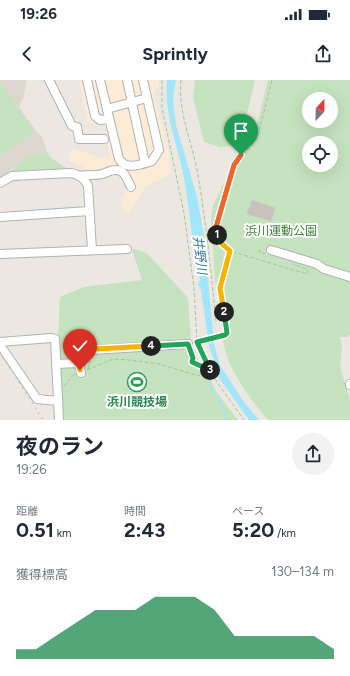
<!DOCTYPE html>
<html lang="ja">
<head>
<meta charset="utf-8">
<style>
  body { margin:0; font-family:Figtree,"Noto Sans JP",sans-serif; background:#f2f2f3; color:#1f2937; height:100vh; display:flex; flex-direction:column; font-size:15px; white-space:nowrap }
  * { box-sizing:border-box; margin:0 }
  p { font-size:13px; color:#747a83 }
  .icon { flex:none; width:22px; height:22px; fill:none; stroke:currentColor; stroke-width:2; stroke-linecap:round; stroke-linejoin:round }
  .map { position:relative; height:340px; overflow:hidden }
  .side { display:flex; flex-direction:column; background:#fff; flex:1 }
  .side>* { flex:none }
  .needle { width:26px; rotate:22deg }
  .controls { position:absolute; left:302px; top:12px; display:grid; gap:8px }
  .controls a { display:grid; place-items:center; width:36px; height:36px; border-radius:50%; background:#fff; box-shadow:0 4px 16px #0002; font-size:20px }
  .pin { position:absolute; display:grid; place-items:center; width:34px; height:34px; color:#fff; margin:-41px -17px; border-radius:50% 50% 50% 0; rotate:-45deg; box-shadow:0 0 4px #0007 }
  .pin .icon { rotate:45deg }
  .km { position:absolute; width:20px; height:20px; margin:-10px; border-radius:50%; background:#222; color:#fff; font-size:11px; line-height:20px; text-align:center }
  .round { display:grid; place-items:center; flex:none; width:42px; height:42px; border-radius:21px; background:#f2f2f3 }
  .overview { display:flex; align-items:center; justify-content:space-between; height:68px; padding:0 16px }
  h1 { font-size:22px; font-weight:700; line-height:30px }
  .metrics { display:grid; grid-template-columns:repeat(3,1fr); gap:6px; height:68px; padding:4px 16px }
  .metrics div { display:grid; align-content:center }
  .metrics b { font-size:20px; font-weight:700 }
  .metrics small { font-size:11px; font-weight:400 }
  .metrics p { font-size:11px }
  .chart { height:112px; padding:8px 16px }
  .chart p { display:flex; justify-content:space-between }
  .chart svg { width:100%; height:72px; margin-top:4px; fill:#0b8043; opacity:.7 }
  .status { display:flex; justify-content:space-between; align-items:center; height:28px; padding:0 20px; background:#fff; direction:ltr }
  .status svg { height:11px; fill:currentColor }
  header { display:flex; justify-content:space-between; align-items:center; height:52px; padding:0 16px; background:#fff; font-size:18px; font-weight:700 }
  .map>svg:first-child { display:block }
  .commercial { fill:#fcecd6 }
  .education { fill:#dcd7cf }
  .green { fill:#c5e3be; fill-rule:evenodd }
  .water { fill:#a2e6fc }
  .lines { fill:none; stroke-linecap:round; stroke-linejoin:round }
  .stream { stroke:#a2e6fc; stroke-width:1.5 }
  .building { fill:#c7c2bd; stroke:#d0c8c0 }
  .minor-casing { stroke:#afb3b6; stroke-width:10 }
  .path { stroke:#9ccba0; stroke-width:1; stroke-dasharray:4 2; stroke-linecap:butt }
  .minor { stroke:#fff; stroke-width:8 }
  .rail { stroke:#b0b1b1; stroke-width:1.5; stroke-dasharray:1 5; stroke-linecap:butt }
  .split-1-casing { stroke:#fff; stroke-width:8 }
  .split-2-casing { stroke:#fff; stroke-width:8 }
  .split-3-casing { stroke:#fff; stroke-width:8 }
  .split-4-casing { stroke:#fff; stroke-width:8 }
  .split-5-casing { stroke:#fff; stroke-width:8 }
  .split-1 { stroke:#f0652b; stroke-width:5 }
  .split-2 { stroke:#f5b400; stroke-width:5 }
  .split-3 { stroke:#22a559; stroke-width:5 }
  .split-4 { stroke:#22a559; stroke-width:5 }
  .split-5 { stroke:#f5b400; stroke-width:5 }
  .labels { text-anchor:middle; dominant-baseline:central; stroke-width:4; stroke-linejoin:round; paint-order:stroke }
  .park-label { font-size:12px; fill:#438338; stroke:#fff }
  .leisure-label { font-size:12px; font-weight:bold; fill:#27864d; stroke:#fff }
  .water-label { font-size:13px; font-style:italic; fill:#3b7d9b; stroke:#fff }
</style>
</head>
<body>
<div class="status"><b>19:26</b><svg viewBox="0 0 49 12"><path d="M0 12V9h3v3zM5 12V6h3v6zM10 12V3h3v9zM15 12V0h3v12zM26 1h20v11H26zM47 4h2v5h-2z"/></svg></div>
<header><svg class="icon" aria-label="back" viewBox="0 0 24 24"><path d="M15 5l-7 7 7 7"/></svg>Sprintly<svg class="icon" aria-label="share" viewBox="0 0 24 24"><path d="M12 15V3M7 8l5-5 5 5M5 13v7h14v-7"/></svg></header>
<div class="map">
<svg width="350" height="340" viewBox="0 0 350 340">
  <rect width="100%" height="100%" fill="#ece7e1"/>
  <polygon class="commercial" points="81,0 159,0 159,6 153,14 168,67 171,94 145,107 129,133 122,128 120,120 128,108 124,100 118,94 108,98 90,98 91,91 69,80 72,68 100,78 110,76 105,44 88,43 80,5"/>
  <polygon class="education" points="0,0 26,0 24,16 19,27 36,51 42,57 48,74 28,76 0,100"/>
  <g class="green">
    <polygon points="195,0 255,0 242,55 232,66 220,67 204,62 193,17"/>
    <path d="M268 0H350V254L347 257H340L342 267 340 287 350 319V340H268C250 319 225 286 223 258 216 260 195 262 191 265L198 280 211 300 215 310 238 340H62L58 256 60 217 84 207 142 200 132 170 136 169 148 174 188 218 191 260 198 259 225 252 217 210 218 205 215 203 211 137 213 126 235 80 254 58ZM309 19H331V41H309ZM309 63H331V85H309Z"/>
    <polygon points="0,2 34,52 0,76"/>
    <polygon points="48,74 51,78 71,91 9,93 28,76"/>
  </g>
  <path class="water" d="M167 0H176L173 18 174 29 176 45 197 117 204 156 214 264 220 285 229 299 244 322 259 340H249L217 295V290L209 266 201 210 198 204 200 200 195 165 193 160C189 134 187 109 181 84 174 55 164 30 167 0Z"/>
  <g class="lines">
    <polyline class="stream" points="210,305 211,309 221,323 227,340"/>
  </g>
  <polygon class="building" points="252,120 275,128 271,141 247,134"/>
  <g class="lines">
    <g class="minor-casing">
      <g id="minor">
        <polyline points="49,0 72,46 77,47 79,59 104,59"/>
        <polyline points="87,0 95,36 100,40 109,39"/>
        <path d="M100 0 119 79C126 91 142 84 152 81L159 70 143 0"/>
        <polyline points="127,0 145,83"/>
        <polyline points="107,29 147,18"/>
        <path d="M79 96C87 94 95 96 102 94 106 93 110 90 115 90 125 89 127 100 131 107"/>
        <path d="M0 103 12 96 70 93C79 94 85 99 88 106L92 170"/>
        <polyline points="0,137 89,131"/>
        <polyline points="271,170 317,184 324,189 350,197"/>
        <polyline points="0,174 127,169"/>
        <polyline points="0,262 51,258 55,259 59,340"/>
        <polyline points="0,265 37,319 58,321"/>
        <polyline points="56,284 78,283"/>
        <polyline points="81,293 77,271 188,264"/>
        <polyline points="350,304 350,305"/>
      </g>
    </g>
    <g class="path">
      <polyline points="162,0 162,28 184,133 194,208 197,262 204,280 217,302 244,340"/>
      <path d="M181 0C178 32 191 59 197 90 206 141 211 191 216 242"/>
      <path d="M272 0 257 59 234 85 216 147C217 158 220 165 230 171L307 194 308 190 293 184"/>
      <polyline points="260,170 259,172 265,174"/>
      <polyline points="195,262 225,255 227,253 220,208 230,171"/>
      <polyline points="191,270 193,278 192,282 203,287 208,293 211,293"/>
      <polyline points="88,289 90,281"/>
      <polyline points="87,290 113,279 129,280 159,284 199,296 204,288"/>
      <polyline points="64,306 75,293"/>
    </g>
    <use href="#minor" class="minor"/>
    <polyline class="rail" points="0,272 43,340"/>
  </g>
  <g class="lines">
    <g class="split-1-casing">
      <polyline id="split-1" points="217,155 216,147 234,85 241,75"/>
    </g>
    <g class="split-2-casing">
      <polyline id="split-2" points="217,155 220,162 230,171 220,208 224,232"/>
    </g>
    <g class="split-3-casing">
      <polyline id="split-3" points="210,290 197,262 225,255 227,253 224,232"/>
    </g>
    <g class="split-4-casing">
      <polyline id="split-4" points="151,266 188,264 193,278 192,282 203,287 208,293 212,293 210,290"/>
    </g>
    <g class="split-5-casing">
      <polyline id="split-5" points="80,290 77,270 151,266"/>
    </g>
    <use href="#split-1" class="split-1"/>
    <use href="#split-2" class="split-2"/>
    <use href="#split-3" class="split-3"/>
    <use href="#split-4" class="split-4"/>
    <use href="#split-5" class="split-5"/>
  </g>
  <defs>
    <g id="stadium-ring" transform="scale(1)"><circle r="9.5" fill="#fff" stroke="#2e9e5b" stroke-width="1.5"/><path d="M0-5a6.5 5 0 1 0 0 10a6.5 5 0 1 0 0-10ZM-3.5-1.8h7v3.6h-7Z" fill="#2e9e5b"/></g>
  </defs>
  <g fill-rule="evenodd">
    <use href="#stadium-ring" x="137" y="302"/>
  </g>
  <g class="labels">
    <g class="park-label">
      <text x="281" y="151">浜川運動公園</text>
    </g>
    <g class="leisure-label">
      <text x="137" y="322">浜川競技場</text>
    </g>
    <g class="water-label">
      <text transform="translate(200 175) rotate(83)">井野川</text>
    </g>
  </g>
</svg>
<div class="controls">
<a><svg class="needle" viewBox="-14 -14 28 28"><path d="M0-13l5 13h-10z" fill="#e53935"/><path d="M0 13l5-13h-10z" fill="#747a83"/></svg></a>
<a><svg class="icon" aria-label="locate" viewBox="0 0 24 24"><circle cx="12" cy="12" r="6"/><path d="M12 2v4M12 18v4M2 12h4M18 12h4"/></svg></a>
</div>
<div class="pin" style="left:241px;top:75px;background:#1e9e55"><svg class="icon" aria-label="arrive" viewBox="0 0 24 24"><path d="M6 21V4h12l-3 4 3 4H6"/></svg></div>
<div class="pin" style="left:80px;top:290px;background:#d93025"><svg class="icon" aria-label="check" viewBox="0 0 24 24"><path d="M5 12l5 5 9-10"/></svg></div>
<b class="km" style="left:217px;top:155px">1</b>
<b class="km" style="left:224px;top:232px">2</b>
<b class="km" style="left:210px;top:290px">3</b>
<b class="km" style="left:151px;top:266px">4</b>
</div>
<section class="side">
<div class="overview"><div><h1>夜のラン</h1><p>19:26</p></div><a class="round"><svg class="icon" aria-label="share" viewBox="0 0 24 24"><path d="M12 15V3M7 8l5-5 5 5M5 13v7h14v-7"/></svg></a></div>
<div class="metrics">
<div><p>距離</p><b>0.51<small> km</small></b></div>
<div><p>時間</p><b>2:43</b></div>
<div><p>ペース</p><b>5:20<small> /km</small></b></div>
</div>
<div class="chart"><p><span>獲得標高</span>130–134 m</p>
<svg viewBox="0 0 160 44" preserveAspectRatio="none"><path d="M0 44V38L10 38L20 30L30 22L40 14L50 14L60 14L70 6L80 6L90 6L100 14L110 30L120 30L130 30L140 30L150 30L160 38V44z"/></svg>
</div>
</section>
</body>
</html>
